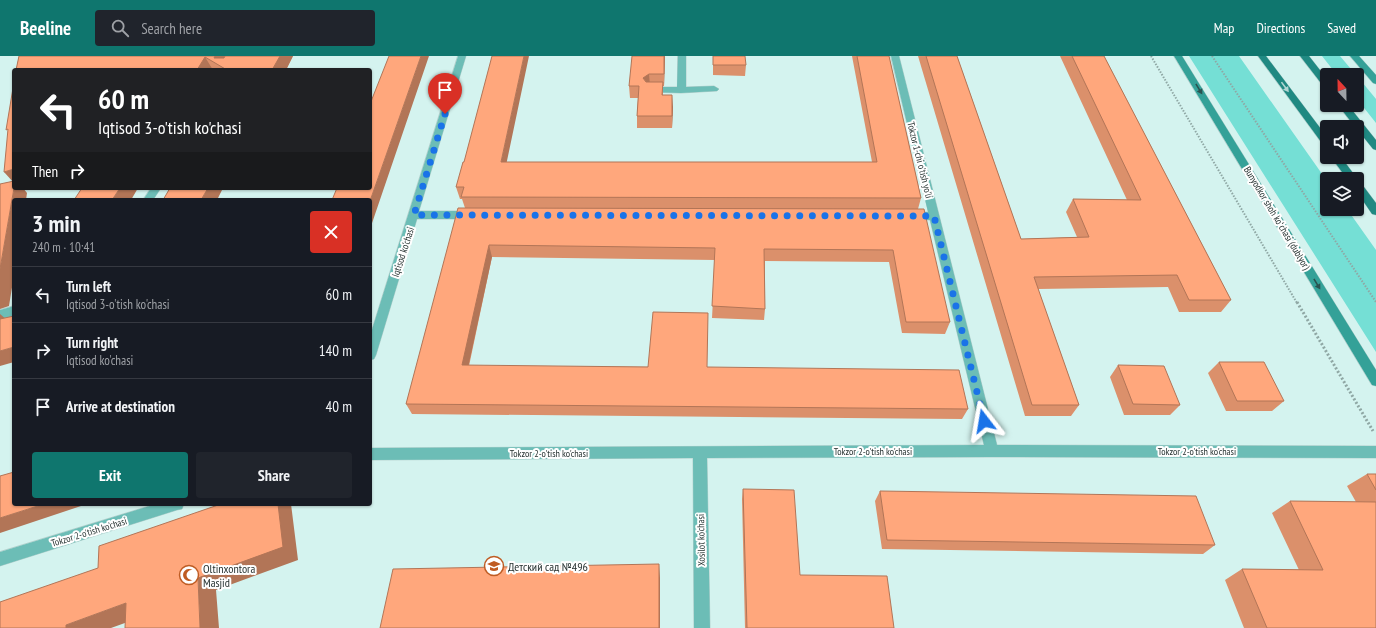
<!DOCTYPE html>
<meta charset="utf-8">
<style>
:root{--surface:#171b24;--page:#20242c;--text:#f1f3f6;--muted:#9ea1a6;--line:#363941;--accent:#0f766e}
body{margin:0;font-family:"PT Sans Narrow",sans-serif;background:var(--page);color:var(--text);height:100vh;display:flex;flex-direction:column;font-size:15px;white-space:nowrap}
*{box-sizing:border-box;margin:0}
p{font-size:13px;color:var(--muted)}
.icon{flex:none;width:22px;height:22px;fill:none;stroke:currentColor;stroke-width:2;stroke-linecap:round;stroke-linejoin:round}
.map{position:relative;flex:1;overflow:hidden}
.drawer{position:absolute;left:12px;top:142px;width:360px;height:308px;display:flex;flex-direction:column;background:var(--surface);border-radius:4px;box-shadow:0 1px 3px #0004}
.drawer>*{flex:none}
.guide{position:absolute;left:12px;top:12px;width:360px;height:122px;border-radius:4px;box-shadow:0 1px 3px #0004;background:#202124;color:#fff;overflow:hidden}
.needle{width:26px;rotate:338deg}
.buttons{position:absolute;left:1320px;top:12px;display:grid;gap:8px}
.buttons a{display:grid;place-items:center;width:44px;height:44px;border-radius:4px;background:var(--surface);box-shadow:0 1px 3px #0004;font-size:20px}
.pin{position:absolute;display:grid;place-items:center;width:34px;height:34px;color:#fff;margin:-41px -17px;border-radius:50% 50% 50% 0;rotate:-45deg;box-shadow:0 0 4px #0007}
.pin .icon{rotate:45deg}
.me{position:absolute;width:44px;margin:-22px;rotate:346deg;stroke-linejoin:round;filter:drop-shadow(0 0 3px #0008)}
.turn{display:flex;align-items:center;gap:14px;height:84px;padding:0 20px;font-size:18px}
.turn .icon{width:52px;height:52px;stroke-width:2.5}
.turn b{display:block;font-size:28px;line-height:34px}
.then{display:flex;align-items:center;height:38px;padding:0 20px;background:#0003;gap:8px;font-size:15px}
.round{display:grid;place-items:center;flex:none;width:42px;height:42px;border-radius:4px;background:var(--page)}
.summary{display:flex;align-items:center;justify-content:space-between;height:68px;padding:0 20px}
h1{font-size:24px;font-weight:800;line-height:30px}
.button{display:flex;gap:8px;margin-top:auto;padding:8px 20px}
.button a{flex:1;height:46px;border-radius:4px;background:var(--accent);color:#fff;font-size:16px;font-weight:800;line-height:46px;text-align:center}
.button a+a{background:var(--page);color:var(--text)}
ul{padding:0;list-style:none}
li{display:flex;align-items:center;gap:12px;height:56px;padding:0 20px;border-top:1px solid var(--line)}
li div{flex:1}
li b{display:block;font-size:15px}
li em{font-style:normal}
header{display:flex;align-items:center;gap:24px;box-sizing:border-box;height:56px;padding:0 20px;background:var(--accent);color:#fff}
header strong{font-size:19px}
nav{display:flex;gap:22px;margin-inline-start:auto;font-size:14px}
.search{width:280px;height:36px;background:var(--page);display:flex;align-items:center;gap:10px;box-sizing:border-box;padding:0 14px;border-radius:4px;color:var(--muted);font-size:15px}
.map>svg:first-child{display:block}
</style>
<header>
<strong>Beeline</strong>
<div class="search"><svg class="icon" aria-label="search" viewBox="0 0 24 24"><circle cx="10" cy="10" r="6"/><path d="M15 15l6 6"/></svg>Search here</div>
<nav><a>Map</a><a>Directions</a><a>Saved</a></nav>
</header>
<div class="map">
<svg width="1376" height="572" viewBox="0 0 1376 572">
<rect width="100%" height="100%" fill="#d4f3ef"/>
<path fill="#75dfd5" d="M1189 0H1239L1327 125V153H1347L1376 194V296Z
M1322 0H1340L1356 19H1337Z
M1357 20 1376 43V67L1357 43Z"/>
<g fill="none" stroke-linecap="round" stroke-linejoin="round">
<g stroke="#b5d0cd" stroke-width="1">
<path id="lane" d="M678 0H686V31L714 30 719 33 717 35 681 37 647 36 645 34 650 31H677Z"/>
</g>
<g stroke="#b5d0cd" stroke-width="1">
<path id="street" d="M458 0H466L419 155H473L477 156 478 159 477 162 473 163H417L376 299 374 303 370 304V280Z
M891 0H899L997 389 1376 390V402L992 401 707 402 710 572H694L693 402 370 404V392L984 389 930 164 905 163 904 160 905 157 928 156Z
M151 132H161L153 144H143Z
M14 250V260L0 264V254Z
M156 448H184L182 453 177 454 0 510V496Z"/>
</g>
<g stroke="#b5d0cd" stroke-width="1">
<path id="secondary" d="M1174 0H1182L1376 314V330L1372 329Z
M1350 0H1359L1376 19V28L1373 27Z"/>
</g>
<g stroke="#b5d0cd" stroke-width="1">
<path id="primary" d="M1258 0H1266L1327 81V91L1324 90Z
M1300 0H1309L1327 23V32L1324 31Z
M1338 49H1348L1376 84V94L1373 93 1357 73V71H1355Z
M1331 101H1341L1356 121 1357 123H1347Z
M1357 125 1361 127 1376 147V159L1372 158 1357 136Z"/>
</g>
<path stroke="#8fa7a4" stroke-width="2" stroke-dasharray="1.5 1.5" stroke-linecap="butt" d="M1151 0 1297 247
M1212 0 1376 246"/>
<path stroke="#8fa7a4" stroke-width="3" stroke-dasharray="2 2" stroke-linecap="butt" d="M1297 246 1373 375"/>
<use href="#lane" fill="#6cbdb6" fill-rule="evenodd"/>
<use href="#street" fill="#6cbdb6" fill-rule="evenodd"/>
<use href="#secondary" fill="#34a198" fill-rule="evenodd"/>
<use href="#primary" fill="#208982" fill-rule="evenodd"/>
</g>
<path fill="#db906b" d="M19 0H293L286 14H16Z
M665 0 664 30H663V39L673 51 672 72H637V60L638 42H630L629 30Z
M713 0 746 9 745 20 713 19Z
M852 0H889L921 142 918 153 950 266 945 278 902 277 889 206 765 205V253L764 264 712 262 715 204 492 201 469 310 707 311 968 353 962 363 412 358 406 348 465 152 462 143H460L456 131 506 106H872Z
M918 0H957L1021 183 1077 181 1066 156 1073 143 1127 144 1060 0H1104L1231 244 1221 256H1179L1168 231 1038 233 1079 349 1071 360H1025Z
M1219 306 1284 345 1272 355H1226L1208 317Z
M1118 309 1180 349 1170 359H1124L1110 321Z
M1367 418H1376V572H1244L1225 524 1242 513 1299 514 1272 457 1290 445 1356 446 1347 430Z
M743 433 800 519 894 572H745L742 443Z
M880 435 1215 489 1203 498 882 493 875 445Z"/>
<path fill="#b27557" d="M215 0H229L223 12 214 2Z
M280 0H293L286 14H272Z
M421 0H429L370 173V145Z
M524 0H529L504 119 501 106Z
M664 0H665L664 30Z
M205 1 213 14H197Z
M649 18 650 30 643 22Z
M672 39 673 51 672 72Z
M14 113V127L4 116Z
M14 132H23L27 137 26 144H14V219L9 250 0 253V213Z
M120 132H138L131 144H112Z
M208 132H223L217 144H201Z
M489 189 492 201 466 321 462 309Z
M0 258 7 264 0 274Z
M14 291V306L0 310V295Z
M44 448H87L0 477V462Z
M278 448H291L298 504 216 534 219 572H200L198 522Z
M659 508 660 522V572H659Z
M126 547 147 559 111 572H66V569Z"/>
<path fill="#ffa77c" stroke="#b27557" d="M19 0H215L214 2H224L225 0H280L272 14H227L205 1 197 14H16Z
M389 0H421L370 145V144H332L337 132H370V48Z
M492 0H524L501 106H877L857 0H889L921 142 461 141 464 131H456L463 106H464Z
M632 0H664V18H649L643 22 646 26H663L662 39H672V60H637L639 30H629Z
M713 0H745L746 9H713Z
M926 0H957L1021 183 1089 181 1073 143 1141 144 1072 0H1104L1231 244H1189L1177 219 1034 221 1079 349H1032Z
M14 26V113L4 116 8 73 6 74Z
M14 125V132L0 213V128Z
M82 132H120L112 144H74Z
M170 132H208L201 144H163Z
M458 152 924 153 950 266H906L893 194 764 193 765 253 712 250 715 192 489 189 462 309 648 311 653 256 708 257 707 311 959 314 968 353 406 348Z
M14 260V291L0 295V263Z
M1219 306H1264L1284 345H1237Z
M1118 309 1164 310 1180 349 1133 348Z
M14 416V448H44L0 462V420Z
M1367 418H1376V434Z
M743 433 794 434 800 519 887 520 894 572H747Z
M880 435 1196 440 1215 489 887 484Z
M1290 445 1376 446V572H1267L1242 513 1323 514Z
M221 448H278L283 491 198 522 200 572H125L126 547 66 569V572H0V546L98 512 99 490Z
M659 508V572H380L393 513Z"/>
<defs><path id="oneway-solid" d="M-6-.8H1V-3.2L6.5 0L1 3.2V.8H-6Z"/></defs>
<use fill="#b1d6d3" href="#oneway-solid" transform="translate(1285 31) rotate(54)"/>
<g fill="#2a5350">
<use href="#oneway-solid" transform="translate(1199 33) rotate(59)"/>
<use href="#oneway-solid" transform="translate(1317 228) rotate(59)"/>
</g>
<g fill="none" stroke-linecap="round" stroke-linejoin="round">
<path stroke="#1a73e8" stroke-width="7" stroke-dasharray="0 12.6" d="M445 58 414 159 934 160 984 365"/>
</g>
<defs>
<g id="school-ring" transform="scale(1)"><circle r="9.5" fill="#fff" stroke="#bf5c23" stroke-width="1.5"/><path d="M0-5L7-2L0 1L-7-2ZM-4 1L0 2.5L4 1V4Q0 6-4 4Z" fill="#bf5c23"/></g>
<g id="mosque-ring" transform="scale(1)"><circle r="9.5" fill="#fff" stroke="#bf5c23" stroke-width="1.5"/><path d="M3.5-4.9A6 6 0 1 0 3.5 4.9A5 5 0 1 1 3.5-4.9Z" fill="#bf5c23"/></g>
</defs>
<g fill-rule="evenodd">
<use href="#school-ring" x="494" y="510"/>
<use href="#mosque-ring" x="189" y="519"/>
</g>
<g text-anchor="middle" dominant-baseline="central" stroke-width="4" stroke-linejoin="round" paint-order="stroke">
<g font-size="10" fill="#263231" stroke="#fff">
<text transform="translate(920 104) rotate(76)">Tokzor 1-chi o'tish yo'li</text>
<text transform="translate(1277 162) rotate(59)">Bunyodkor shoh koʻchasi (dublyor)</text>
<text transform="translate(403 196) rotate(-72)">Iqtisod ko'chasi</text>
<text x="873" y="395">Tokzor 2-o'tish ko'chasi</text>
<text x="1197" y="395">Tokzor 2-o'tish ko'chasi</text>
<text x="549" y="397">Tokzor 2-o'tish ko'chasi</text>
<text transform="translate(89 476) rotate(-17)">Tokzor 2-o'tish ko'chasi</text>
<text transform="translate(701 484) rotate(-91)">Xosilot ko'chasi</text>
</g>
<g font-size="12" fill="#263231" stroke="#fff" text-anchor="start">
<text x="508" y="510">Детский сад №496</text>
<text x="203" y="512">Oltinxontora<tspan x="203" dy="14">Masjid</tspan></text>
</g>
</g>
</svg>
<div class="buttons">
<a><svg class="needle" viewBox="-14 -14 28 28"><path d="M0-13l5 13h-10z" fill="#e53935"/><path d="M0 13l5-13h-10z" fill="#9ea1a6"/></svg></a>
<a><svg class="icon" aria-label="sound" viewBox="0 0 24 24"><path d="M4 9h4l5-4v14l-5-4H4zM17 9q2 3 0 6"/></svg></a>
<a><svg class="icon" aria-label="layers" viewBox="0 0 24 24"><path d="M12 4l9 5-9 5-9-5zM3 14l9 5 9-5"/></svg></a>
</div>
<div class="pin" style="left:445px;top:58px;background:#d93025"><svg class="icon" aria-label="arrive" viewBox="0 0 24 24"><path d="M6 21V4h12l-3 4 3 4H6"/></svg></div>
<svg class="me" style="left:984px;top:365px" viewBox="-20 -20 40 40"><path d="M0-17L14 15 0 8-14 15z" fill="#1a73e8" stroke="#fff" stroke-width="4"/></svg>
<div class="guide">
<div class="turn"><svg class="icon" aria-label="left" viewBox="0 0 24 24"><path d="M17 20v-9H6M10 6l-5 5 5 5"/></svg><div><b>60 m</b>Iqtisod 3-o'tish ko'chasi</div></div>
<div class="then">Then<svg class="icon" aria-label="right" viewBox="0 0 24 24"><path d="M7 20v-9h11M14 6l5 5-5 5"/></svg></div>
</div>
<section class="drawer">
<div class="summary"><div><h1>3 min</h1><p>240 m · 10:41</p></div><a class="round" style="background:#d93025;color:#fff"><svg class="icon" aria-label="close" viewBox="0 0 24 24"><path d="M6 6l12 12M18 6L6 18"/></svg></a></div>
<ul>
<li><svg class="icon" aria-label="left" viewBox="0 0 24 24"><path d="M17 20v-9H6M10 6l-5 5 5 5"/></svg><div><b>Turn left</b><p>Iqtisod 3-o'tish ko'chasi</p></div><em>60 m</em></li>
<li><svg class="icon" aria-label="right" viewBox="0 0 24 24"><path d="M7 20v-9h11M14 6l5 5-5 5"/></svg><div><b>Turn right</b><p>Iqtisod ko'chasi</p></div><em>140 m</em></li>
<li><svg class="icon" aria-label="arrive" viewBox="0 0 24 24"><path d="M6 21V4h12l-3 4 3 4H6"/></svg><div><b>Arrive at destination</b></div><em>40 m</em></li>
</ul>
<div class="button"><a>Exit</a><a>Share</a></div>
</section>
</div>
